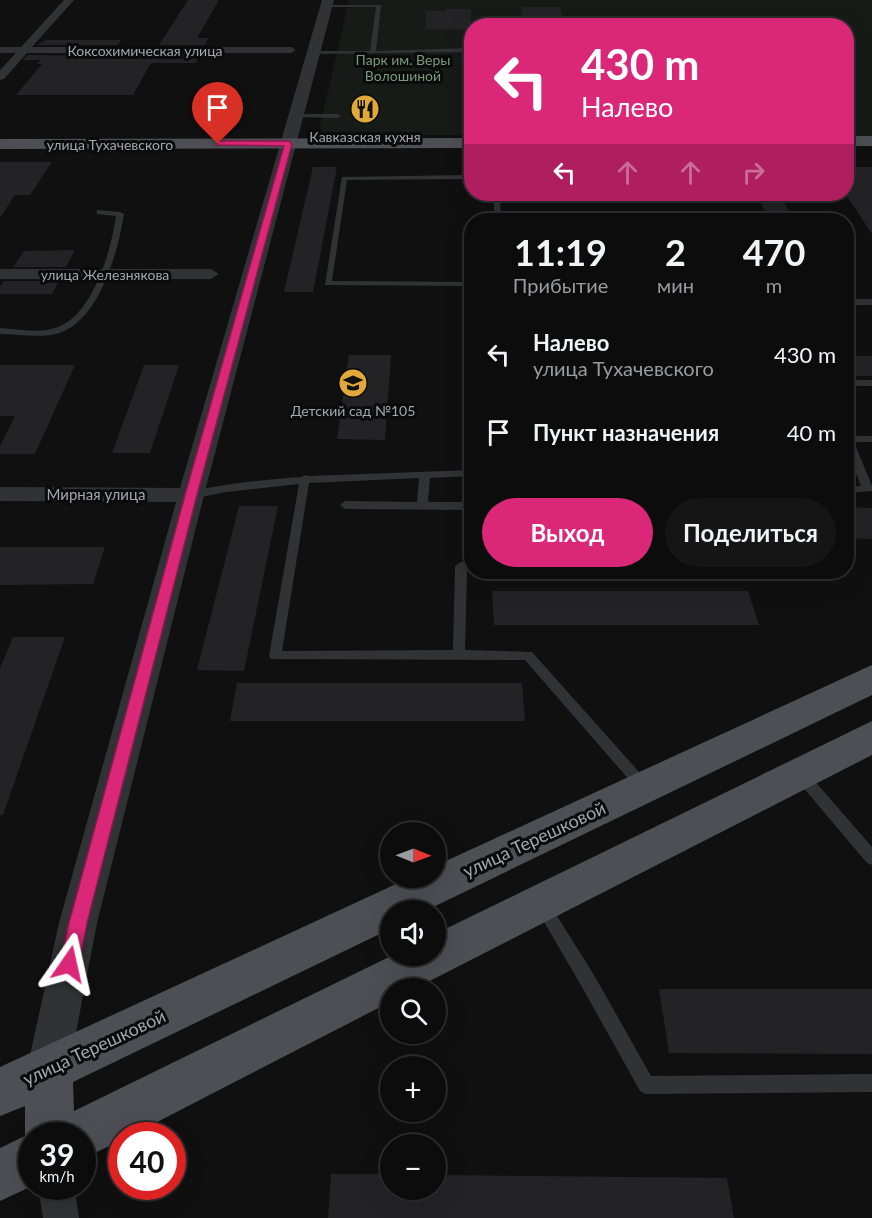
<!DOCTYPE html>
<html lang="ru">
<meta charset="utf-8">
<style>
:root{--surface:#0c0c0d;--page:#151516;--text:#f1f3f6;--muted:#9a9b9d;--line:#2c2c2e;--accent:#db2777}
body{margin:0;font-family:Lato,sans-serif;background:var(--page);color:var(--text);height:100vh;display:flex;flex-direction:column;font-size:22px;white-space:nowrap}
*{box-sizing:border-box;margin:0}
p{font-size:20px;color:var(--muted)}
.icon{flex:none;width:33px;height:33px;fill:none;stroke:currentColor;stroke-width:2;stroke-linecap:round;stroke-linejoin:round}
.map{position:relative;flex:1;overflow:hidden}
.sheet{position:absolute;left:464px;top:213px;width:390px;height:366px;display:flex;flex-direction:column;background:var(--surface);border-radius:24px;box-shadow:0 6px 24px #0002,0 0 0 2px var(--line)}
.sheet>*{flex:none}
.hud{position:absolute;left:464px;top:18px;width:390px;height:183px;border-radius:24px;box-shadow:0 6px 24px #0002,0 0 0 2px var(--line);background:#db2777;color:#fff;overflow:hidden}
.needle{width:39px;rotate:91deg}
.buttons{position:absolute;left:380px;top:822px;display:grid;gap:12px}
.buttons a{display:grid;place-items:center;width:66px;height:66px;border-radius:50%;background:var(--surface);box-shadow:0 6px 24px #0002,0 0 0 2px var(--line);font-size:30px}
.speed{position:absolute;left:18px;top:1122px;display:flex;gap:12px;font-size:30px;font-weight:700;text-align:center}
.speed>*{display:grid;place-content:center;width:78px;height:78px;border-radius:50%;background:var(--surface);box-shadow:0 6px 24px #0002,0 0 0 2px var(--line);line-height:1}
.speed small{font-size:15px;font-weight:400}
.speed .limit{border:9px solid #d22;background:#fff;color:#111}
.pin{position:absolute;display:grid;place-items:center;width:51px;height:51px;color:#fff;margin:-62px -26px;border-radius:50% 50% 50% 0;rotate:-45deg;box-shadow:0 0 6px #0007}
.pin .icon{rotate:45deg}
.me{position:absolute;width:66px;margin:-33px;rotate:11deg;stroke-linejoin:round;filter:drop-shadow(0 0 4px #0008)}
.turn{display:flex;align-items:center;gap:21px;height:126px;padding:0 18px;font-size:27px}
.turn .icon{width:78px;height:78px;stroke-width:2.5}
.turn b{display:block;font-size:42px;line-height:51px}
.lanes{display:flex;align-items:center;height:57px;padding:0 18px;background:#0003;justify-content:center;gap:30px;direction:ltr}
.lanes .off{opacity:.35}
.eta{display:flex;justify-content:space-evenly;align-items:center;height:102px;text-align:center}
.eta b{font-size:36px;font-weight:700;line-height:42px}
.primary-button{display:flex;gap:12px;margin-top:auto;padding:12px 18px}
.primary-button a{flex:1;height:69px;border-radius:36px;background:var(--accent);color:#fff;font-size:24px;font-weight:700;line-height:69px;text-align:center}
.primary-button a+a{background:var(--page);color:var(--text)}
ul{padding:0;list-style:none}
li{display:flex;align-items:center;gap:18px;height:78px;padding:0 18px}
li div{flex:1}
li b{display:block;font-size:22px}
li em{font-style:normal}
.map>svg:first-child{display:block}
</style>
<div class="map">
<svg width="872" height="1218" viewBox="0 0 872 1218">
<rect width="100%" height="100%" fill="#101011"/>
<path fill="#161b17" d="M349 0H872V136H846V26H471V135H318Z"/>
<path fill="#232325" d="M188 0H219L197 38H208L205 45H159Z
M521 7H560L565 26H525Z
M446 9H471V30L426 29V11H446Z
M46 40H121L117 45H37Z
M28 55 110 56 200 55 196 63H151L133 95H16L42 64H37L40 60H23Z
M0 162H52L30 195H15L0 218Z
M313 167H337L313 292H284Z
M846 167H872V234L846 195Z
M756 194H779L794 220H770Z
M75 250 66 267H13L24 251Z
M4 281H59L52 294H0V287Z
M349 355H391L385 440 337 439Z
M846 356H872V376H846Z
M0 365H75L35 454H0V446L15 416H0Z
M144 365H179L150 453H112Z
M239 506H278L244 671 197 670Z
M846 507 872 508V539L846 538Z
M0 547H105L93 584 0 585Z
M492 591H748L759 625H494Z
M13 637H65L3 815H0V668Z
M237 683H522L525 721H230Z
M659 989H872V1054L669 1053Z
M331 1174H390V1190H435V1175L727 1178 734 1218H328Z"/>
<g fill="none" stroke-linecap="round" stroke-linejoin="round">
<path fill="#313235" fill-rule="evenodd" d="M324 5H381L376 51 471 48V52L312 54 314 51H370L376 7H326Z
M297 114H338L341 116 338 118 295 117 294 116Z
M471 175V179L347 180 332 281 471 282V286L325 285 342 177Z
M493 194H499L500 199H662L661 194H667L670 201 666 203H500L502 220H495Z
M97 210 120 212 124 214C118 252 99 323 56 334 38 338 18 334 0 334V328C17 329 35 333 52 329 92 320 111 251 116 216L97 214Z
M846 299H872V305H846Z
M846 380H872V386H846Z
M846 433 851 436H872V442H854L872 486V491L846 493V487L861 486 846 448Z
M471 470V476L430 478 428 502H471V510L345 509 340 505 345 501 417 502 419 478 309 483 282 651 453 650 455 566 461 562H471V570H467L465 650 532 652 648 782 650 786 648 790 643 792 638 790 525 660 271 659 269 656 299 484 226 492 191 499 186 495C196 486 282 478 301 477L305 475 309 476Z
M801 769 806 771 872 847V865L867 863 796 779 794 775 796 771Z
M542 898 547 900 594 975 651 1076 872 1074V1092L646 1094 640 1091 582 987 537 910 534 905 537 900Z"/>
<path fill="#313235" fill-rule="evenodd" d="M64 0H74L32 47H291L296 50 291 53H27L4 79 0 80V70L16 53H0V47H21Z
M0 269H211L219 274 211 279H0Z
M0 487 191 488 198 490 201 495 198 500 191 502 0 501Z
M38 1186H74L79 1218H43Z"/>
<path fill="#313235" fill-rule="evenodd" d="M322 0H334L204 495 97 923 69 1069 63 1084 48 1090 33 1084 27 1069 59 923 178 495Z"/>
<path fill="#4d4f54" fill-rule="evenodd" d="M846 136H872V146H846Z
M471 138V148L0 149V139Z
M872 665V695L427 910H390V929L73 1082 74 1111 391 956H435V934L872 721V755L416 988H390V1002L130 1136H122V1140L82 1159V1136H32V1186L0 1201V1148L25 1136V1106L0 1116V1067L409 878H435V866Z"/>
</g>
<path fill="#db2777" stroke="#8e194d" stroke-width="1.5" d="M218 141H289L292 144 197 495 87 923 79 964 76 971 69 974 63 971 60 964 69 923 185 495 284 146 216 145Z"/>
<defs>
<g id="restaurant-disc" transform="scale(1.5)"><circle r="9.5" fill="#e1a938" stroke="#0b0b0c"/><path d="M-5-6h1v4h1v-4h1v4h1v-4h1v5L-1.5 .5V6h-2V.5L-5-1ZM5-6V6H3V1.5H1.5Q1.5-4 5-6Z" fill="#111"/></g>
<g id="school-disc" transform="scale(1.5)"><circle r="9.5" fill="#e1a938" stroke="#0b0b0c"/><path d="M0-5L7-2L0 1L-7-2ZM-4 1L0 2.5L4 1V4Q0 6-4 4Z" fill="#111"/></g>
</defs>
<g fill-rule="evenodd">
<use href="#restaurant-disc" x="365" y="109"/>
<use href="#school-disc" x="353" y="383"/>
</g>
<g text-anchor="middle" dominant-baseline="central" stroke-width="6" stroke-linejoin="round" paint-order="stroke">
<g font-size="14" fill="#a2a6b0" stroke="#0b0b0c">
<text x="145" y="50">Коксохимическая улица</text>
<text x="110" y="144">улица Тухачевского</text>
<text x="105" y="274">улица Железнякова</text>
</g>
<g font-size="14" fill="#7a9a7c" stroke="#0b0b0c">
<text x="403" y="59">Парк им. Веры<tspan x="403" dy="16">Волошиной</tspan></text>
</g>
<g font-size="14" fill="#a2a6b0" stroke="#0b0b0c">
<text x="365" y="136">Кавказская кухня</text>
<text x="353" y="410">Детский сад №105</text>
</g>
<g font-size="15" fill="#a2a6b0" stroke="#0b0b0c">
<text x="96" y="494">Мирная улица</text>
</g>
<g font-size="18" fill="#a2a6b0" stroke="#0b0b0c">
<text transform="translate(534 839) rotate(-25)">улица Терешковой</text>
<text transform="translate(94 1047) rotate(-25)">улица Терешковой</text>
</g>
</g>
</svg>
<div class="buttons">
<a><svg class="needle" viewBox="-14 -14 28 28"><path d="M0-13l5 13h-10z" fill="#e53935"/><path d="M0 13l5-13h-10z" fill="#9a9b9d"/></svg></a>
<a><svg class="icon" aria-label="sound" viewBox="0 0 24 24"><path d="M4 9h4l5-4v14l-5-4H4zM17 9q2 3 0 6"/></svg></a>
<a><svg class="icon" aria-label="search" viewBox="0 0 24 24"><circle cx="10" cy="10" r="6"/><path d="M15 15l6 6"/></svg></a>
<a>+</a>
<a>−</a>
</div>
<div class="speed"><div>39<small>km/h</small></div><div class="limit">40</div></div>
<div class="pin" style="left:218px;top:144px;background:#d93025"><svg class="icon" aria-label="arrive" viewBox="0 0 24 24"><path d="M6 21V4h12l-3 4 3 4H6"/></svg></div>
<svg class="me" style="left:69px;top:964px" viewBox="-20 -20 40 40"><path d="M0-17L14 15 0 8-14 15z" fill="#db2777" stroke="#fff" stroke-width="4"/></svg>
<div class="hud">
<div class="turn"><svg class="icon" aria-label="left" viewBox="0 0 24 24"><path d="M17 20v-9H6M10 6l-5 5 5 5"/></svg><div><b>430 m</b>Налево</div></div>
<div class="lanes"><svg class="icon" aria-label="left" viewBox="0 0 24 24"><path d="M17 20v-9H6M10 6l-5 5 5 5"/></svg><svg class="icon off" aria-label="ahead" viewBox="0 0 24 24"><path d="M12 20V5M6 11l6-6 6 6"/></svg><svg class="icon off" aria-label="ahead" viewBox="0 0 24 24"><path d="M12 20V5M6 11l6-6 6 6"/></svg><svg class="icon off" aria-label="right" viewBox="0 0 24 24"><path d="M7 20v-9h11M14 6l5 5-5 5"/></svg></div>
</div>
<section class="sheet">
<div class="eta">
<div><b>11:19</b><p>Прибытие</p></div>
<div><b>2</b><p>мин</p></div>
<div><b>470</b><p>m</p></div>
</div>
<ul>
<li><svg class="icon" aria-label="left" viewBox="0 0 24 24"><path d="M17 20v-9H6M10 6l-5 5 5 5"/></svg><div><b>Налево</b><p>улица Тухачевского</p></div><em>430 m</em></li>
<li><svg class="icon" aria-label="arrive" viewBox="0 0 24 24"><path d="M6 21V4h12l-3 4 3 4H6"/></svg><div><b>Пункт назначения</b></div><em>40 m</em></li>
</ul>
<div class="primary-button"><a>Выход</a><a>Поделиться</a></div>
</section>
</div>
